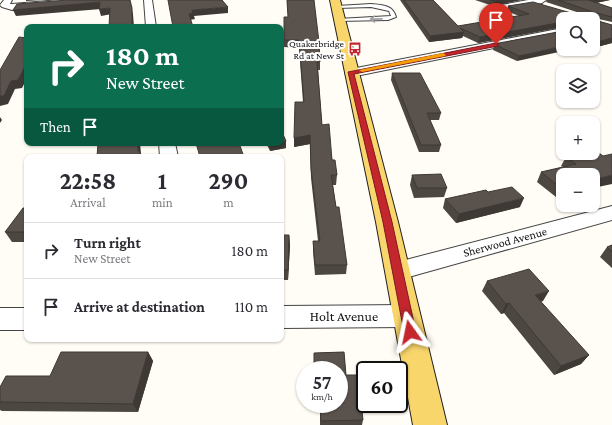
<!DOCTYPE html>
<meta charset="utf-8">
<style>
:root{--surface:#fff;--page:#f7f7f7;--text:#2b2b33;--muted:#7c7c81;--line:#e1e1e2}
body{margin:0;font-family:"Crimson Pro",serif;background:var(--page);color:var(--text);height:100vh;display:flex;flex-direction:column;font-size:15px;white-space:nowrap}
*{box-sizing:border-box;margin:0}
p{font-size:13px;color:var(--muted)}
.icon{flex:none;width:22px;height:22px;fill:none;stroke:currentColor;stroke-width:2;stroke-linecap:round;stroke-linejoin:round}
.map{position:relative;flex:1;overflow:hidden}
.side{position:absolute;left:24px;top:154px;width:260px;height:188px;display:flex;flex-direction:column;background:var(--surface);border-radius:8px;box-shadow:0 1px 3px #0004}
.side>*{flex:none}
.banner{position:absolute;left:24px;top:24px;width:260px;height:122px;border-radius:8px;box-shadow:0 1px 3px #0004;background:#0b6e4f;color:#fff;overflow:hidden}
.tools{position:absolute;left:556px;top:12px;display:grid;gap:8px}
.tools a{display:grid;place-items:center;width:44px;height:44px;border-radius:8px;background:var(--surface);box-shadow:0 1px 3px #0004;font-size:20px}
.speed{position:absolute;left:296px;top:361px;display:flex;gap:8px;font-size:20px;font-weight:700;text-align:center}
.speed>*{display:grid;place-content:center;width:52px;height:52px;border-radius:50%;background:var(--surface);box-shadow:0 1px 3px #0004;line-height:1}
.speed small{font-size:10px;font-weight:400}
.speed .limit{border:2px solid #111;border-radius:6px;background:#fff;color:#111}
.pin{position:absolute;display:grid;place-items:center;width:34px;height:34px;color:#fff;margin:-41px -17px;border-radius:50% 50% 50% 0;rotate:-45deg;box-shadow:0 0 4px #0007}
.pin .icon{rotate:45deg}
.me{position:absolute;width:44px;margin:-22px;rotate:348deg;stroke-linejoin:round;filter:drop-shadow(0 0 3px #0008)}
.turn{display:flex;align-items:center;gap:14px;height:84px;padding:0 16px;font-size:18px}
.turn .icon{width:52px;height:52px;stroke-width:2.5}
.turn b{display:block;font-size:28px;line-height:34px}
.then{display:flex;align-items:center;height:38px;padding:0 16px;background:#0003;gap:8px;font-size:15px}
.eta{display:flex;justify-content:space-evenly;align-items:center;height:68px;text-align:center}
.eta b{font-size:24px;font-weight:700;line-height:28px}
ul{padding:0;list-style:none}
li{display:flex;align-items:center;gap:12px;height:56px;padding:0 16px;border-top:1px solid var(--line)}
li div{flex:1}
li b{display:block;font-size:15px}
li em{font-style:normal}
.map>svg:first-child{display:block}
</style>
<div class="map">
<svg width="612" height="425" viewBox="0 0 612 425">
<rect width="100%" height="100%" fill="#fffdf5"/>
<g fill="none" stroke-linecap="round" stroke-linejoin="round">
<g stroke="#444" stroke-width="2">
<path id="service" d="M371 4C382 5 393 5 396 17L388 20 338 21 336 20 338 19 391 16 389 11 371 7 337 8 335 7 337 6Z"/>
</g>
<g stroke="#444" stroke-width="2">
<path id="minor" d="M4 0H12L10 4H12L60 0H93L89 3 12 10 2 7 0 5Z
M144 0H152L156 27H146Z
M528 0H546L542 3 496 12 491 9 496 6Z
M563 28V34L351 77 347 76 345 73 347 70 351 69Z
M159 143H175L178 157H160Z
M612 206V220L398 280 390 277 386 271 390 265 398 262Z
M407 305 416 308 420 316 416 324 407 327 281 328V306Z
M0 308H27V330H0Z"/>
</g>
<g stroke="#222" stroke-width="2">
<path id="primary" d="M330 0H340L398 222 447 425H413L376 222Z"/>
</g>
<use href="#service" fill="#fff" fill-rule="evenodd"/>
<use href="#minor" fill="#fff" fill-rule="evenodd"/>
<use href="#primary" fill="#f9d66b" fill-rule="evenodd"/>
</g>
<path fill="#4d4742" d="M287 0H314L320 62V70H318L322 125 337 175 336 185H333L336 207 347 265 346 274 315 275 313 251V241H318L311 178 310 144 294 147 303 102 299 48 284 47V17H288Z
M400 0H433L458 26 519 16 507 11 508 6 578 15H586L546 2 547 0H610L596 3 612 8V22L594 18 595 20 612 25V43L593 48V19H563V27L478 43 463 36 462 38 429 42Z
M475 0H521L493 6Z
M563 31 517 61 493 50 494 44Z
M575 49H590L581 51Z
M392 73 441 113 439 120H430L441 145 439 152H419L391 80Z
M286 141V148L270 151 266 143H281Z
M583 153 563 195 556 197 537 182 541 172 563 167 561 166 566 157Z
M412 175 447 188 444 197 414 198 410 185Z
M488 192 520 207 456 223 443 208 445 199Z
M27 208V242H12L5 232Z
M281 235H289L290 245 288 280H281Z
M612 245V268L600 257 607 247Z
M487 281 543 301 540 302 589 355 581 364 554 375 504 313 501 314 482 291Z
M148 352 153 361 138 412 2 411 0 410V387L50 376Z
M344 352 346 375H358L363 420 362 425H320V404H339V370H314V353Z"/>
<path fill="#3f3936" d="M26 0H42L26 1Z
M130 0 133 14 134 27H129Z
M501 0H521L493 6 494 1Z
M588 0H610L586 5Z
M100 2 101 9 16 16 13 10Z
M228 7V13L194 16 195 19 190 20 189 14 192 10Z
M110 8 112 14 101 16 99 9Z
M563 22V27L478 43 480 37Z
M464 32 462 38 429 42 430 36Z
M612 38V43L593 48V43Z
M563 46V49H573L517 61 519 56Z
M582 49H590L581 51Z
M27 63V78L22 88 15 89 8 104 0 106V96L11 81Z
M0 117 2 120 0 123Z
M310 135V144L294 147V138Z
M286 141V148L270 151V144L281 143V142Z
M138 143H140L141 154 142 157H140L138 151Z
M612 175V184L593 188V180Z
M563 187V195L556 197 561 188Z
M524 198 520 207 456 223 459 214Z
M289 235 290 245 288 280V270Z
M549 291 543 301 529 305 535 295Z
M509 303 504 313 501 314 506 304Z
M148 352 153 361 138 412 133 404Z
M589 355 581 364 554 375 561 366Z"/>
<path fill="#5a524d" stroke="#3f3936" d="M68 0H130L132 8V26H129V27H109L110 8 99 9 100 2 13 10 17 4Z
M168 0H222L228 7 192 10 193 13 189 14 193 27H173Z
M287 0H314L319 42 320 62H317L322 125 329 124 332 160H335L337 175H331L336 207H339L347 265H315L313 241H320L311 169 310 135 294 138 295 102H304L299 40H284V17H288Z
M404 0H433L458 26 529 14 508 6 533 2 578 15H594L595 20 612 25V29H611H612V38L593 43V19H563V22L480 37 460 28 464 32 430 36Z
M490 0H501L494 1Z
M558 0H588L612 8V17L593 12Z
M563 31V46L519 56 494 44Z
M19 37 27 38V63L18 80 11 81 4 96H0V70Z
M392 73H420L441 113H427L441 145H421Z
M281 130 286 141 281 142Z
M98 143H138V151H140V157H97Z
M196 143H239L244 157H200Z
M595 150 603 156 612 154V175L593 180V175H563V187L561 188 541 172 576 164 566 157 583 153H593V151Z
M441 174 447 188H417L412 175Z
M512 187 524 198 459 214 445 199 486 190 488 192Z
M23 208H27V232H5Z
M281 235H289L288 270H281Z
M612 245V252L607 247Z
M529 269 549 291 535 295 589 355 561 366 509 303 506 304 487 281Z
M61 352H148L133 404 0 402V387L6 376H50Z
M344 352 346 375H358L363 420 321 421 320 404H339V370H314V353Z"/>
<defs><path id="oneway-shaft" d="M-6 0H5M1.5-3L5.5 0L1.5 3" fill="none" stroke-width="1.6" stroke-linecap="round" stroke-linejoin="round"/></defs>
<use stroke="#a0a0a0" href="#oneway-shaft" transform="translate(376 19) rotate(179)"/>
<path fill="#c4262e" stroke="#7f191e" d="M496 43H498V46L354 74 392 222 416 332 415 335 410 337 406 335 404 332 383 222 348 72Z"/>
<path fill="#f59e0b" d="M443 53 446 55 445 56 362 72 359 70Z"/>
<defs>
<g id="bus-bare" transform="scale(1.08)"><path d="M-5-6H5V4H4V6H2V4H-2V6H-4V4H-5ZM-3.5-4V0h7V-4ZM-3.5 1.2v1.5H-2V1.2ZM2 1.2v1.5H3.5V1.2Z" fill="#c4262e" stroke="#fff" stroke-width="2.5" paint-order="stroke"/></g>
</defs>
<g fill-rule="evenodd">
<use href="#bus-bare" x="355" y="49"/>
</g>
<g text-anchor="middle" dominant-baseline="central" stroke-width="4" stroke-linejoin="round" paint-order="stroke">
<g font-size="10" fill="#111" stroke="#fff" text-anchor="end">
<text x="344" y="43">Quakerbridge<tspan x="344" dy="12">Rd at New St</tspan></text>
</g>
<g font-size="12" fill="#111" stroke="#fff">
<text transform="translate(505 242) rotate(-15)">Sherwood Avenue</text>
</g>
<g font-size="14" fill="#111" stroke="#fff">
<text x="344" y="316">Holt Avenue</text>
</g>
</g>
</svg>
<div class="tools">
<a><svg class="icon" aria-label="search" viewBox="0 0 24 24"><circle cx="10" cy="10" r="6"/><path d="M15 15l6 6"/></svg></a>
<a><svg class="icon" aria-label="layers" viewBox="0 0 24 24"><path d="M12 4l9 5-9 5-9-5zM3 14l9 5 9-5"/></svg></a>
<a>+</a>
<a>−</a>
</div>
<div class="speed"><div>57<small>km/h</small></div><div class="limit">60</div></div>
<div class="pin" style="left:496px;top:44px;background:#d93025"><svg class="icon" aria-label="arrive" viewBox="0 0 24 24"><path d="M6 21V4h12l-3 4 3 4H6"/></svg></div>
<svg class="me" style="left:410px;top:332px" viewBox="-20 -20 40 40"><path d="M0-17L14 15 0 8-14 15z" fill="#c4262e" stroke="#fff" stroke-width="4"/></svg>
<div class="banner">
<div class="turn"><svg class="icon" aria-label="right" viewBox="0 0 24 24"><path d="M7 20v-9h11M14 6l5 5-5 5"/></svg><div><b>180 m</b>New Street</div></div>
<div class="then">Then<svg class="icon" aria-label="arrive" viewBox="0 0 24 24"><path d="M6 21V4h12l-3 4 3 4H6"/></svg></div>
</div>
<section class="side">
<div class="eta">
<div><b>22:58</b><p>Arrival</p></div>
<div><b>1</b><p>min</p></div>
<div><b>290</b><p>m</p></div>
</div>
<ul>
<li><svg class="icon" aria-label="right" viewBox="0 0 24 24"><path d="M7 20v-9h11M14 6l5 5-5 5"/></svg><div><b>Turn right</b><p>New Street</p></div><em>180 m</em></li>
<li><svg class="icon" aria-label="arrive" viewBox="0 0 24 24"><path d="M6 21V4h12l-3 4 3 4H6"/></svg><div><b>Arrive at destination</b></div><em>110 m</em></li>
</ul>
</section>
</div>
